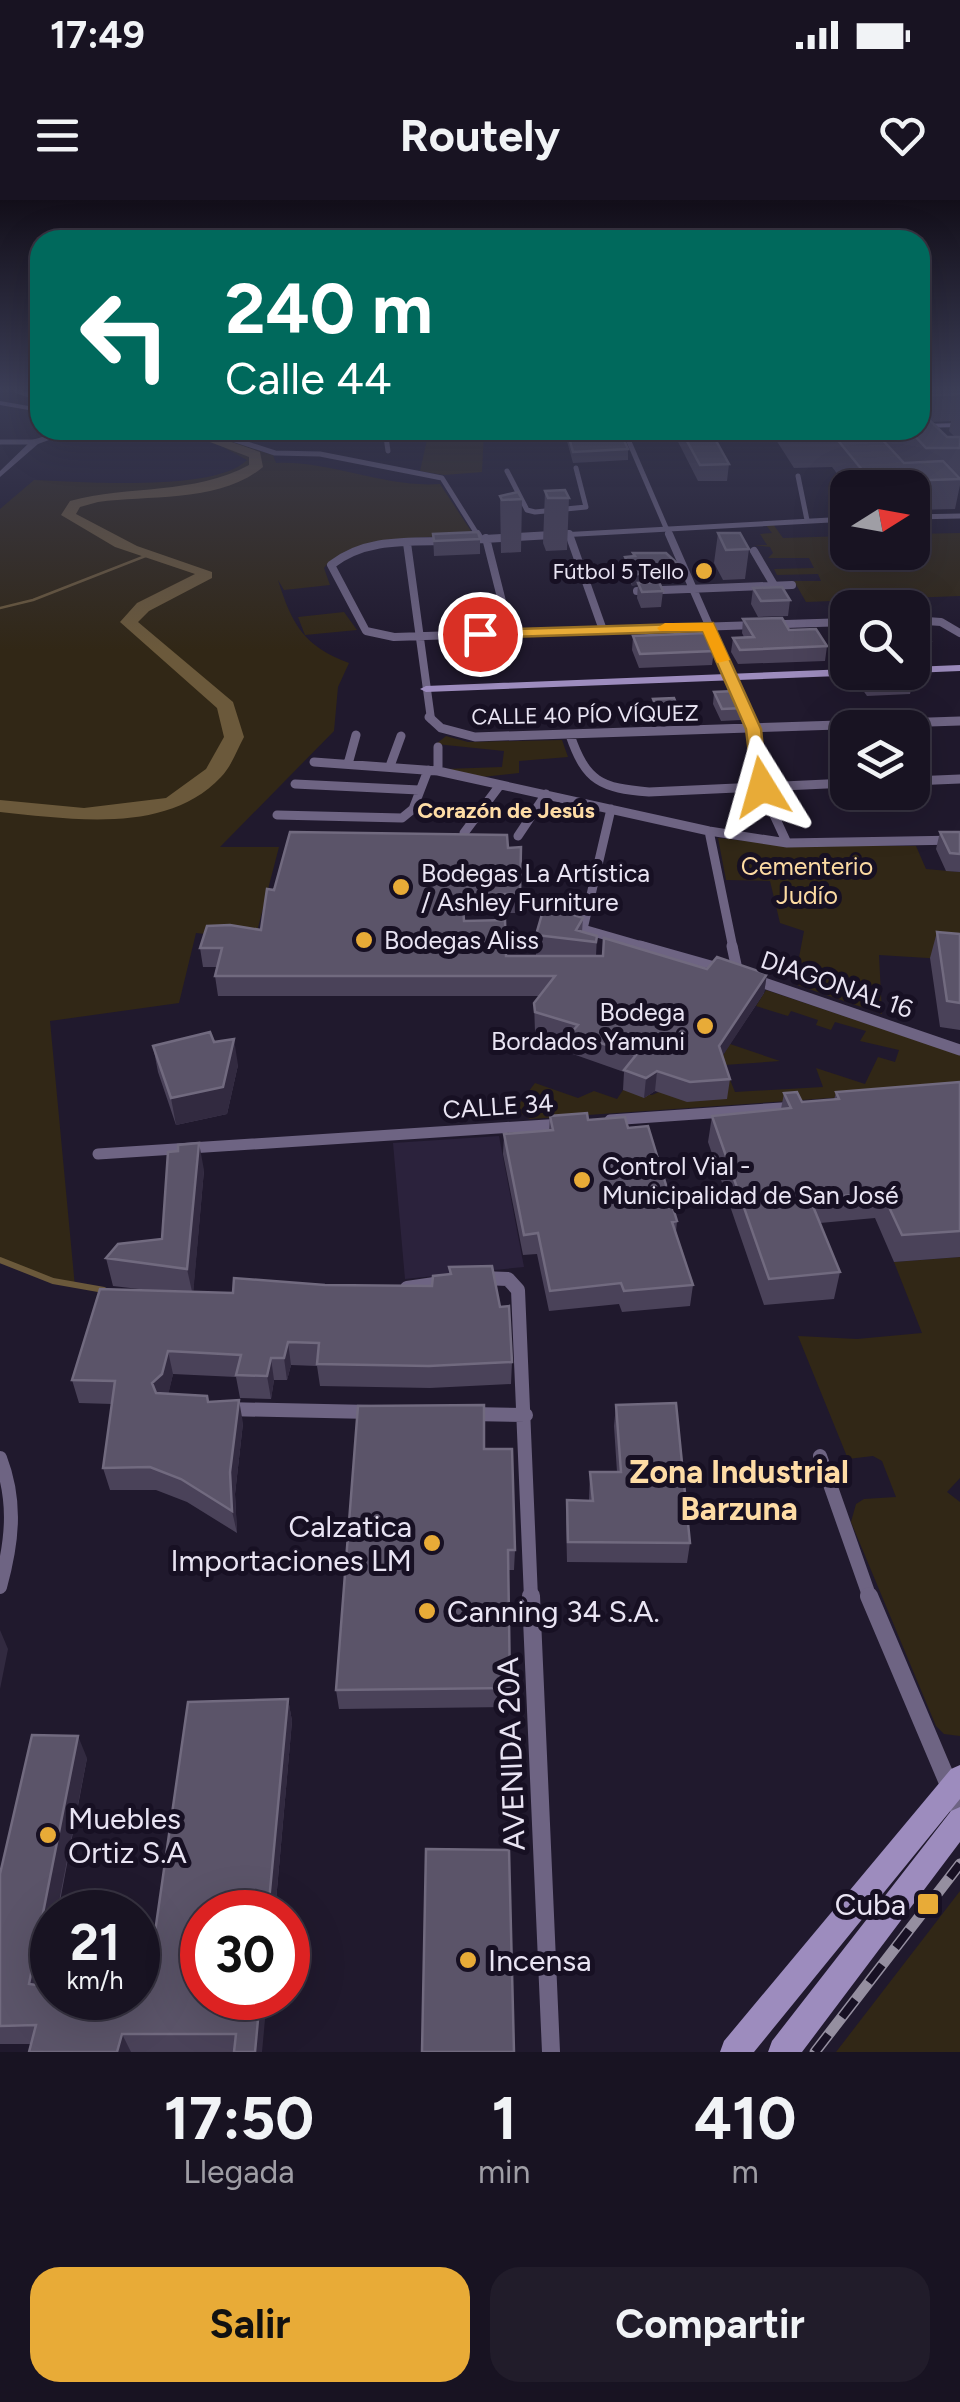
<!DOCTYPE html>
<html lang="es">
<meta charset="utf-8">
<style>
:root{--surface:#181322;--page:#211c2a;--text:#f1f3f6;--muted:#9f9ea5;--line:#363240;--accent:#e8ab37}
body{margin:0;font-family:Figtree,sans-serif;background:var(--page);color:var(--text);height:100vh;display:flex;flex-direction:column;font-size:38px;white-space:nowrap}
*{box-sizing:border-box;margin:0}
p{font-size:32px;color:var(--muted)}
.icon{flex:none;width:55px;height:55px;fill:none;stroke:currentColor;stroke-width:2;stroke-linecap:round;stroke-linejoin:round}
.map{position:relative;height:1852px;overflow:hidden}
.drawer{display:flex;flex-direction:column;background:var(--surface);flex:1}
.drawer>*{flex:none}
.guide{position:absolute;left:30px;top:30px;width:900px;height:210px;border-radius:30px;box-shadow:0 10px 40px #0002,0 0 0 2px var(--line);background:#00695c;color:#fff;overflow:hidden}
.needle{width:65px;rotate:79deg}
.buttons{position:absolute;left:830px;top:270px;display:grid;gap:20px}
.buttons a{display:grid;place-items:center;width:100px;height:100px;border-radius:20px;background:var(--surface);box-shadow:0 10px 40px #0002,0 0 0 2px var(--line);font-size:50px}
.speed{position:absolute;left:30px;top:1690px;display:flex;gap:20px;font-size:50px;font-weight:700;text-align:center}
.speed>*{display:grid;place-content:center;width:130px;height:130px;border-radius:50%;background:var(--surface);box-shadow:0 10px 40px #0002,0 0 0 2px var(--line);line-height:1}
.speed small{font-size:25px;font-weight:400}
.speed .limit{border:15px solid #d22;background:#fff;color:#111}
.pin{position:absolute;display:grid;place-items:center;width:85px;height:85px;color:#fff;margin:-42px;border:5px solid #fff;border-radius:50%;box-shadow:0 2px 10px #0007}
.me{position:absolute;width:110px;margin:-55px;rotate:352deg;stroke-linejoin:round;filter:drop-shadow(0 0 8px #0008)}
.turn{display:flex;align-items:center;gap:35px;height:210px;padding:0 30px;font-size:45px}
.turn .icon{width:130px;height:130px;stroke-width:2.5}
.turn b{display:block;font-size:70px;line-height:85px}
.eta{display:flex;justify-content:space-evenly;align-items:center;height:170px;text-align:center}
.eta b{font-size:60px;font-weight:700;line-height:70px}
.cta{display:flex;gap:20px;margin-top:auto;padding:20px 30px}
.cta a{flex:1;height:115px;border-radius:30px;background:var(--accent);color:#111;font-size:40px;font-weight:700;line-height:115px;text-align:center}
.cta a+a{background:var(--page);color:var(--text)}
.status{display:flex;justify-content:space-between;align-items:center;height:70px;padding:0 50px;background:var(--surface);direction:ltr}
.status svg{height:28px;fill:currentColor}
header{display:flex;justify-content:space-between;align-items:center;height:130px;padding:0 30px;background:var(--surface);font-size:45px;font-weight:700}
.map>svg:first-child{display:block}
</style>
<div class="status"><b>17:49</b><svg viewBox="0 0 49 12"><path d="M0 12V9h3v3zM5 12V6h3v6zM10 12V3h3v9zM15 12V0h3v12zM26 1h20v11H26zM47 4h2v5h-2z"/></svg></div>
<header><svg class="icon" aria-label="menu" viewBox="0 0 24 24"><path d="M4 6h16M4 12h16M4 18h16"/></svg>Routely<svg class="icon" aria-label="heart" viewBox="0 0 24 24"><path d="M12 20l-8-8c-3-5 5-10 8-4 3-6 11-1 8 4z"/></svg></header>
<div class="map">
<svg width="960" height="1852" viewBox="0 0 960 1852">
<rect width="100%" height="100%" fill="#20192d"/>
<path fill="#2b223c" d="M499 936 524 1067 405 1079 393 943Z"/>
<path fill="#312716" d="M484 230 482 272 444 275 420 271 429 231Z
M181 233H206L273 255 276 263C329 260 384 288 440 284L473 334C434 338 349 335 324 368L330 385 284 390 278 380C292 425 304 446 349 463L338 487 334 531 220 647H279L255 739 196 733 179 803 50 821 75 1087 0 1058V309L34 280C80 282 217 292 247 260L221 246Z
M773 324 783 338 847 336 848 352H912L913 334 960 333V396L806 402 794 381H821L818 374 777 375 774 369 814 368 809 358H768L773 353 770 347 754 345H767L760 334 772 333 766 325Z
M344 412 357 430 305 435 298 417Z
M446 536 468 542 562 540 568 557 519 561V573L482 577 445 569 502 567 504 551 436 544Z
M718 638 793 646H916L926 669 960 672V760L879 755 882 814 794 784 804 731 780 723 770 681 726 680Z
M766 790 960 855V889L530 919 520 913V903L535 883 578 898 594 891 617 899 623 890 652 895 716 866 730 844 780 861 724 865 735 892 823 887 816 868 865 884 878 857 895 862 899 850 860 841 866 831 835 822 831 830 816 825 818 820 791 811 788 816 756 806Z
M960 1057V1278L947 1292 960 1302V1536L944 1534 936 1526 851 1322 856 1304 864 1299 896 1297 882 1261 873 1256 848 1259 798 1136 857 1139 922 1133 894 1062Z
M960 1691V1852H836Z"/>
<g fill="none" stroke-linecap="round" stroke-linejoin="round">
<path stroke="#6b593b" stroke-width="2.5" d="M0 408 33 400 148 355"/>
<path stroke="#6b593b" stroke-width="6" d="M0 1060 53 1081 104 1090"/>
<path fill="#6b593b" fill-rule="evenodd" d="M179 230H197L260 252 263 267C220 303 150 295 98 302L80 307 76 314 137 346 212 372V378L149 411 138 422 233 502 244 537C237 550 231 567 221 577 167 635 71 619 0 612V600L84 608 166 598 206 569 224 537 217 508 120 422 137 403 195 374 115 347 61 315 70 301C129 285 194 295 249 265V257Z"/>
<path stroke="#6e6483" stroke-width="5" d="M17 191 40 199
M205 230 275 253 320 254 442 278 479 337
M385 230 388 251
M624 230 670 337
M0 242H35
M507 271 527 310 535 312 586 307 576 268
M798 276 807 320
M912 317 960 316
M524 337 848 319"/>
<path stroke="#6e6483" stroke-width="8" d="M477 334 480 339
M569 334 603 430
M669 334 750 519
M486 338 510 433
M467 340 569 334
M449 341C408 342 365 338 331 365L366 431 394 437 848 422
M407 343 431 519
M754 351 774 385
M637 391 792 385
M912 420 941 422 960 433"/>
<path stroke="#6e6483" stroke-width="9" d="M429 517 441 528 475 537 960 521
M749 517 754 529 761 587 787 643
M570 535C586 582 601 588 649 592L848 583
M438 547V571
M314 562 438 571 709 631 787 643 960 640
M348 564 356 535
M390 566 401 536
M912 581 960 579
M295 584 419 590
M413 609 474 620
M611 609 583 729 649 748
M277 615 402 618 413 609 428 570
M709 631 733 748
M464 633 500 585
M518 636 546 594"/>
<path stroke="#6e6483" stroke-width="11" d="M640 746 725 770
M732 746 738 774
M752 779 960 850
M610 920 796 907
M98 954 562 924"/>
<path stroke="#6e6483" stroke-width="14" d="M481 1078 508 1079 518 1090 531 1398
M407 1088 448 1082
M225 1209 371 1212
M470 1214 526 1215
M820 1256 870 1398
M0 1258C17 1302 12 1343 0 1387"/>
<path stroke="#6e6483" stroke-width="18" d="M531 1396 551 1852
M869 1396 960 1611"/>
<path fill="#6e6483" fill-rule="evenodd" d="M66 230H76L38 244 0 277V271L32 240Z"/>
<path fill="#9d8cbe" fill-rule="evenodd" d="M0 201 40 208V212L0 205Z
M960 223V227L920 228V224Z
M125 230H218L214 232H129Z
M597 230H650L646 232H601Z
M960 465V471L912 473 908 472H912V467Z
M848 469V472H870L865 475 426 492 420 489 426 486Z
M960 1565V1599L754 1852H720L724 1841 951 1569Z
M960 1607V1642L802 1852H768L772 1841 951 1611Z"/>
<g stroke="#958fa0" stroke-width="11">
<path id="rail" d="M815 1852 960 1664"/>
</g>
<use href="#rail" stroke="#171023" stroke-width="8" stroke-dasharray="22" stroke-linecap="butt"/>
</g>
<path fill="#4a4259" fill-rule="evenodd" d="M920 191H960V285L955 309 912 310V288H848L832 267 794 268 771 232 772 230H920ZM951 221 949 231 955 237H947L931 222Z
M564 230H614L628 249V260L573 263Z
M672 230H710L729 264 727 281H698Z
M545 291 569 298 567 350 546 351 543 343Z
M500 296 522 299 521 352 501 353Z
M718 333 749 349 745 379 723 380 714 363Z
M433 334 480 339V354L434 356Z
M633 353 679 377 650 382 663 391 661 407 641 408 637 398 638 384 632 386 625 367V357L633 356Z
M753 388 790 400 788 416 758 417 751 404Z
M743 419 789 430 827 446 825 461 738 464 731 452 733 438 744 437 742 433Z
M912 424 930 441 927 457 912 458Z
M633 436 714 451 712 465 639 468 632 450Z
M839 436H848V466L845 465 836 452Z
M856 472H910L914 478 910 494 867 496 855 479Z
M714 492 743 508 741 520 721 521 713 504Z
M653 499 679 511 677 522 657 523 652 510Z
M940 632H960V672L946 671 936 649Z
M521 647 519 713H463L464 721 506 756H549L536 755V735L569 713 583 718 582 732 597 736 596 756 767 774 764 793 722 856 730 879 727 899 687 902 655 891 644 898 623 890 624 872 570 853V843L535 832 534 803 539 796H218L215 776 217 767H203L200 748 261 730 274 690 508 648Z
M937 732 960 734V830L940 827 930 758Z
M214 842 238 865 227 914 176 925 158 872 153 846Z
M960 882V1057L894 1062 875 1018 820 1023 840 1072 834 1099 764 1105 708 942 712 916 781 909 784 893 802 902 834 900 836 892Z
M550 916 588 920 628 928 677 1021 676 1032 693 1085 690 1106 622 1112 619 1104 549 1111 537 1054 523 1055 503 954 504 934 549 930Z
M204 970 193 1092 233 1093 325 1085 432 1086 449 1075V1067L512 1162 511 1184 430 1188 320 1186 317 1166 291 1165 287 1180H274L271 1199 240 1198 236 1177 173 1174 168 1194 208 1202 243 1223 235 1294 237 1333 187 1302 156 1290H110L103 1268 112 1204 79 1203 72 1180 156 1091 113 1086 106 1058 162 1039Z
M616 1205 690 1343 687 1363 567 1362 566 1320 567 1300 589 1301 590 1272H617L614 1226Z
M484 1249 515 1350 514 1370H508L509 1507 339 1509 336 1490Z
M288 1499 292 1521 275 1712H202L262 1852H29L31 1844H0V1674L87 1558 58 1712H52V1739L44 1786 146 1795Z"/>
<path fill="#322a40" d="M680 366 679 377 632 386 633 375Z
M767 774 764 793 716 866 719 846Z
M234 839 238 865 227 914 176 925 171 898Z
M657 871 655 891 644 898 646 878Z
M199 943 204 970 193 1096 187 1069Z
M288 1142 291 1165 287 1180 284 1158Z
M168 1151 173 1174 168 1196 158 1206 152 1183Z
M271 1158 274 1180 271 1199 267 1176Z
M239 1200 243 1223 235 1294 237 1333 232 1311 230 1272Z
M0 1430 8 1449 0 1489Z
M288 1499 292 1521 275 1712H268Z
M78 1536 87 1558 57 1712H52V1739L40 1803 29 1784Z
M260 1798H267L262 1852H255Z
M122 1834 131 1852H117Z"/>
<path fill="#5b5469" stroke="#716a7f" stroke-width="2.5" d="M920 191H960V194L920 196Z
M920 211 947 237H960V248H926L913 234 878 235 904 263 943 261 960 279 872 282 836 238 798 239 792 230H920Z
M567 230 620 231 628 249 573 252Z
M681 230H710L729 264 700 265Z
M565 290 569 298H548L545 291Z
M518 292 522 299 502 300 500 296Z
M478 332 480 339 434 341 433 334Z
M718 333H740L749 349 726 350Z
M633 353H666L680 366 633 375 625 357 635 356Z
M659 382 663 391 642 392 638 383Z
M782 387 790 400 761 401 753 388Z
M782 418 789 430 816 429 827 446 740 450 733 438 754 437 743 419Z
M912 424H917L930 441 912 442Z
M705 433 714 451 640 454 633 436Z
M839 436H848V449Z
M864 472H910L914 478 870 480Z
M734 491 743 508 722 509 714 492Z
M674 498 679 511H658L653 499Z
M290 632 507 635 508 648 521 647 520 694H462L464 721 505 720 506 756H603L604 738 707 769 717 757 767 774 719 846 730 879 690 882 657 871 646 878 624 870 636 855 571 833 578 825 535 812 534 803 555 776H215L222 748H200L207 726 230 725 261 730 267 689 274 690Z
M940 632H960V654L950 653Z
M544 707 569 710 568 713 583 718 576 730 597 736 596 742 536 735Z
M937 732 960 734V803L947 801Z
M210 832 214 842 234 839 223 887 171 898 153 846Z
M960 882V1031L902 1035 882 992 810 999 840 1072 769 1079 712 916 791 908 784 893 797 892 802 902 839 899 836 892Z
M587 913 588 920 625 917 628 928 648 926 677 1021 672 1022 693 1085 624 1091 621 1083 550 1091 538 1033 524 1035 504 934 553 930 550 916Z
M199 943 187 1069 106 1058 118 1044 162 1039 168 952 178 951V945Z
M492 1066 500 1107 509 1106 512 1162 429 1166 317 1164 319 1143 288 1142 284 1158H271L267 1176 236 1175 241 1155 168 1151 162 1174 152 1183 156 1193 207 1196 208 1202 239 1200 230 1272 232 1311 181 1279 150 1267 103 1268 115 1181 72 1180 100 1089 233 1093 234 1078 325 1085 432 1086 433 1076 451 1074 449 1067Z
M676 1203 690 1343 568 1342 567 1300 593 1301 590 1272H621L616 1205Z
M484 1205V1249H512L515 1350H508L510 1488 336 1490 358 1206Z
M288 1499 268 1712H202V1798H260L255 1852H234L236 1834H122L117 1852H29L36 1825 0 1826V1674L32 1535 78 1536 29 1784 52 1787V1798H138V1794L146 1795 188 1502Z
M426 1649 509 1650 514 1852H422Z"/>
<linearGradient id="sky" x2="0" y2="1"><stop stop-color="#120e19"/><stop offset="0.42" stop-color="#3c3e57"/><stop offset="1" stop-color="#3c3e57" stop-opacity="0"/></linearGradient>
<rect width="960" height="450" fill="url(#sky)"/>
<path fill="#e8ab37" stroke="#976f24" stroke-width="2.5" d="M713 423 761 529 767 590 753 587 746 529 703 431 480 438 472 434 480 430Z"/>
<path fill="#f59e0b" d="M665 423H713L730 460 717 463 703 431H660L657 428Z"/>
<g fill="#e8ab37" stroke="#171023" stroke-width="4">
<circle cx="704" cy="371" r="10"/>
<circle cx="401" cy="687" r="10"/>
<circle cx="364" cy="740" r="10"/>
<circle cx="705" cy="826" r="10"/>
<circle cx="582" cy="980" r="10"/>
<circle cx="432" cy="1343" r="10"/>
<circle cx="427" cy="1411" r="10"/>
<circle cx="48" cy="1635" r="10"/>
<rect x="916" y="1692" width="24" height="24" rx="5"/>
<circle cx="468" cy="1760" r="10"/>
</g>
<g text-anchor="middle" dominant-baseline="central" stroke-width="10" stroke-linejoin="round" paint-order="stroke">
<g font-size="22" fill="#e9e4f3" stroke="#171023" text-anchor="end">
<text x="684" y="371">Fútbol 5 Tello</text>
</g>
<g font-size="22" fill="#e9e4f3" stroke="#171023">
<text transform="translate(585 515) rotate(-1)">CALLE 40 PÍO VÍQUEZ</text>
</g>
<g font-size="22" font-weight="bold" fill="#fedca5" stroke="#171023">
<text x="506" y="610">Corazón de Jesús</text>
</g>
<g font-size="25" fill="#fcdaa2" stroke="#171023">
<text x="807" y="666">Cementerio<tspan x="807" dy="29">Judío</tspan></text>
</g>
<g font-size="25" fill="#e9e4f3" stroke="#171023" text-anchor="start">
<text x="421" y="673">Bodegas La Artística<tspan x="421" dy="29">/ Ashley Furniture</tspan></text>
<text x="384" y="740">Bodegas Aliss</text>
<text x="685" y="812" text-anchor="end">Bodega<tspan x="685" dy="29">Bordados Yamuni</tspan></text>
<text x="602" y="966">Control Vial -<tspan x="602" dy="29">Municipalidad de San José</tspan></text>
</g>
<g font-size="25" fill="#e9e4f3" stroke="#171023">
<text transform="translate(837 784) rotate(19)">DIAGONAL 16</text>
<text transform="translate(498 906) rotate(-4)">CALLE 34</text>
</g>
<g font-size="30" fill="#e9e4f3" stroke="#171023" text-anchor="start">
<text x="412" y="1326" text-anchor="end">Calzatica<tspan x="412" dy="34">Importaciones LM</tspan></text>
<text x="447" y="1411">Canning 34 S.A.</text>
<text x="68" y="1618">Muebles<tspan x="68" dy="34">Ortiz S.A</tspan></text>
<text x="906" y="1704" text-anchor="end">Cuba</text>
<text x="488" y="1760">Incensa</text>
</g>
<g font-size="30" fill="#e9e4f3" stroke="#171023">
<text transform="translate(511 1554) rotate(-92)">AVENIDA 20A</text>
</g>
<g font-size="32" font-weight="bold" fill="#fedca5" stroke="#171023">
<text x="739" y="1272">Zona Industrial<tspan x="739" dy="37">Barzuna</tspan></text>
</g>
</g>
</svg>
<div class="buttons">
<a><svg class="needle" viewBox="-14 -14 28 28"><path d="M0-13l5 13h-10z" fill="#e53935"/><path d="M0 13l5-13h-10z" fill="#9f9ea5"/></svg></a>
<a><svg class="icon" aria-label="search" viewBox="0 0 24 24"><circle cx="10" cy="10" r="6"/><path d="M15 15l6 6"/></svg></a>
<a><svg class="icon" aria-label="layers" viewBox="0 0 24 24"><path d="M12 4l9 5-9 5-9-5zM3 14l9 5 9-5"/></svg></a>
</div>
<div class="speed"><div>21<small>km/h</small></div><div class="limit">30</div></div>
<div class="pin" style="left:480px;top:434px;background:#d93025"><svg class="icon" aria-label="arrive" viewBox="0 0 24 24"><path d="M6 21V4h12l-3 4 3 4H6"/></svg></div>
<svg class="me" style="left:762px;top:587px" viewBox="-20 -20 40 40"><path d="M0-17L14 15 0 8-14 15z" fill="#e8ab37" stroke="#fff" stroke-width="4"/></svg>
<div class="guide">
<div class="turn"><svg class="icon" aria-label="left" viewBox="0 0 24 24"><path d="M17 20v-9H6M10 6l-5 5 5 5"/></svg><div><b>240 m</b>Calle 44</div></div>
</div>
</div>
<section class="drawer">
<div class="eta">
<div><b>17:50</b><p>Llegada</p></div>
<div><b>1</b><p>min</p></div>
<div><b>410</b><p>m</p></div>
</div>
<div class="cta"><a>Salir</a><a>Compartir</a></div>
</section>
